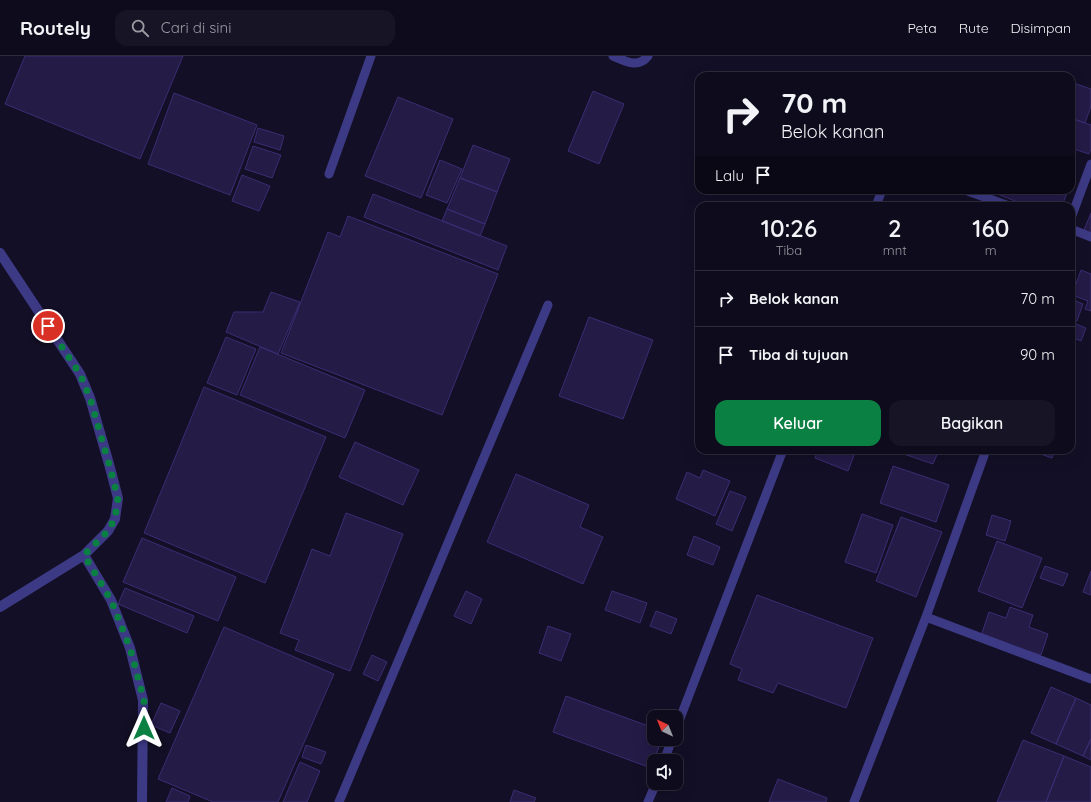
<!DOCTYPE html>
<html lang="id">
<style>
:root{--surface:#0e0b1c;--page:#171425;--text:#f1f3f6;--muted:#9b9ba3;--line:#2e2b3b;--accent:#0b8043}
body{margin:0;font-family:Quicksand,sans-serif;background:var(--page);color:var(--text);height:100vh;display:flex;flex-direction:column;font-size:15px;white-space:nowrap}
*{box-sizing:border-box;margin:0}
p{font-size:13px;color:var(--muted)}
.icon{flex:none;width:22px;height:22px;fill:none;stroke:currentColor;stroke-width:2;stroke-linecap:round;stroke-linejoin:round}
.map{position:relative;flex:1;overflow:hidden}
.drawer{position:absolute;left:695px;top:146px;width:380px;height:252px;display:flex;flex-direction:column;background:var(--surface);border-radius:12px;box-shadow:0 4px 16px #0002,0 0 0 1px var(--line)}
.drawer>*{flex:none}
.guide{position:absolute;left:695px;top:16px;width:380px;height:122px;border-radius:12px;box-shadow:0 4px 16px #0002,0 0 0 1px var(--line);background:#0e0b1c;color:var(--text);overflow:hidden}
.needle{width:26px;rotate:317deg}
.controls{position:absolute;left:647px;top:654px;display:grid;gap:8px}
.controls a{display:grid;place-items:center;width:36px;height:36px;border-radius:8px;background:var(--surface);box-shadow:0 4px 16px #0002,0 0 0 1px var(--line);font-size:20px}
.pin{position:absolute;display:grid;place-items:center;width:34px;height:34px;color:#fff;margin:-17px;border:2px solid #fff;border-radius:50%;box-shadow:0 1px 4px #0007}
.me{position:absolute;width:44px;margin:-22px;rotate:0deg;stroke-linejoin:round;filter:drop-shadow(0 0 3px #0008)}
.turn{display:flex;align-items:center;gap:14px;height:84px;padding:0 20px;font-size:18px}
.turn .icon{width:52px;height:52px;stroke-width:2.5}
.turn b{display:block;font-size:28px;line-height:34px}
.then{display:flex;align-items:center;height:38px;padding:0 20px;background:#0003;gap:8px;font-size:15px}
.eta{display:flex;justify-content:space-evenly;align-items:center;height:68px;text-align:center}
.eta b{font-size:24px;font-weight:600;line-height:28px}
.cta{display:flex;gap:8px;margin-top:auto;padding:8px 20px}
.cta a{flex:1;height:46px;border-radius:12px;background:var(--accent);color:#fff;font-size:16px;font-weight:600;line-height:46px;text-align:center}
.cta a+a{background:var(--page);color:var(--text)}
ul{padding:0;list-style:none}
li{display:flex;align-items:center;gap:12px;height:56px;padding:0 20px;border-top:1px solid var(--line)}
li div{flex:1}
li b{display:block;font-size:15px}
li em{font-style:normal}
header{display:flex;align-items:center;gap:24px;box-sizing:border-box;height:56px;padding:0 20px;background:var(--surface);border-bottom:1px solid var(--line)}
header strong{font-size:19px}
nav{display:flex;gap:22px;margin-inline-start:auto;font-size:14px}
.search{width:280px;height:36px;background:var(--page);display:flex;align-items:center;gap:10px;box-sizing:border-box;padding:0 14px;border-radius:12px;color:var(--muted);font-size:15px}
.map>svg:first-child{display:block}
</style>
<header>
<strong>Routely</strong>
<div class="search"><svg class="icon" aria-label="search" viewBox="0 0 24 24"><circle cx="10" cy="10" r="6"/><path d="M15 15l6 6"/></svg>Cari di sini</div>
<nav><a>Peta</a><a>Rute</a><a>Disimpan</a></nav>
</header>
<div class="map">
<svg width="1091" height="746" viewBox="0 0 1091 746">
<rect width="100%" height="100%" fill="#130f26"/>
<path fill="#241b47" stroke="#3b2d73" d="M25 0H183L140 103 5 48Z
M1071 26 1091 33V50L1085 67 1071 62Z
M593 35 624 48 599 108 568 95Z
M174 37 257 69 230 139 148 108Z
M398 41 453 63 421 142 365 120Z
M1071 62 1091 69V93L1089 98 1071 92Z
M258 72 284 80 280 94 254 86Z
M473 89 510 103 497 136 460 122Z
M253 90 281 99 272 122 245 113Z
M440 104 462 113 447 147 426 139Z
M242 119 270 130 259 155 232 145Z
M460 122 497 136 485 168 447 153Z
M993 134H1068L1062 150H1028L992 136Z
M373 138 507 190 498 214 364 161Z
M447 153 485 168 480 180 442 165Z
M1091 157V177L1084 174Z
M348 160 498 218 442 359 281 297 328 176 340 181Z
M1081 214 1091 218V255L1085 253 1088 245 1072 239Z
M271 236 300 246 278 298 226 276 234 256H263Z
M1071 243 1083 248 1077 265 1071 263Z
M589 261 653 284 623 363 559 340Z
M1071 266 1086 272 1081 285 1071 281Z
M226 281 256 293 237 339 207 327Z
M260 291 365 334 345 382 240 339Z
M204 331 326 381 265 527 144 477Z
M699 346V359L694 357Z
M355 386 419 414 403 449 339 421Z
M818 394H856L848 415 815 402Z
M899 394H939L933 408 898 396Z
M1029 394H1055L1052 402Z
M893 410 949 429 936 466 880 447Z
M703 414 730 425 715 460 676 443 687 416 700 422Z
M516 418 589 449 580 471 603 481 583 528 487 486Z
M730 435 746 441 732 475 716 468Z
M346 457 403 478 350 615 295 594 299 584 280 577 312 493 330 500Z
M862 458 893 469 876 517 845 506Z
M992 459 1011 465 1005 485 986 479Z
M901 461 942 476 916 541 876 525Z
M694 480 720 491 713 509 687 499Z
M142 482 236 521 218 565 123 526Z
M997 485 1042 502 1022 552 978 535Z
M1045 510 1068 518 1063 530 1040 522Z
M1091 515V539L1083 536Z
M125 532 194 560 187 577 118 548Z
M466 535 482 543 471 568 454 560Z
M612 535 647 547 640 567 605 554Z
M757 539 873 582 846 652 778 627 773 637 738 624 742 613 730 608Z
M1010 551 1033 559 1029 571 1048 578 1041 599 981 580 989 556 1006 562Z
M656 555 677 563 671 578 650 570Z
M548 570 571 578 561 605 539 597Z
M224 571 334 618 278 746H213L158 723Z
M372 599 387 606 378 625 363 618Z
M1051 631 1076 642 1056 688 1031 677Z
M566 640 654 672V683H662L651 712 553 676Z
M1076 642 1091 649V683L1083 700 1056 688Z
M161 647 180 655 170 677 151 669Z
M1091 683V704L1083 700Z
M1023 684 1064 700 1046 746H997Z
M306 689 326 696 321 708 302 701Z
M1064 700 1091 711V746H1046Z
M300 706 320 715 307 746H283Z
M778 723 827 742 826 746H769Z
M172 732 190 740 188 746H166Z
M514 734 536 742 534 746H510Z"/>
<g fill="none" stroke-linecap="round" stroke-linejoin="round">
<path stroke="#3d3a85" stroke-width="9" d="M613 0C625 5 638 13 648 0
M329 118 371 0
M965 134 1009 150
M876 150 882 134
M1071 162 1091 108
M1071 173 1091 181
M926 561 1091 623
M676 673 783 394
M664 705 672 683
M339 746 548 249
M648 746 656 727
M854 746 926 561 986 394"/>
<path stroke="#3d3a85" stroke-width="10" d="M0 197 80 318 90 342 109 408 118 442 115 463 108 475 84 499 0 551
M84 499 111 544 130 592 143 644 142 746"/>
</g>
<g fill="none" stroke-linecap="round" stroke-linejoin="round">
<path stroke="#0b8043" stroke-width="7" stroke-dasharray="0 12.6" d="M48 270 80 318 90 342 109 408 118 442 115 462 108 475 84 499 111 544 130 592 144 644V672"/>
</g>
</svg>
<div class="controls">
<a><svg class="needle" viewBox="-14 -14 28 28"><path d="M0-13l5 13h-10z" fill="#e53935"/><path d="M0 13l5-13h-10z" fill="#9b9ba3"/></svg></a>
<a><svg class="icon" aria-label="sound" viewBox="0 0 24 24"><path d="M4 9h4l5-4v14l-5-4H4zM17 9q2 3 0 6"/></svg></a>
</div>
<div class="pin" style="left:48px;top:270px;background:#d93025"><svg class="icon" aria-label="arrive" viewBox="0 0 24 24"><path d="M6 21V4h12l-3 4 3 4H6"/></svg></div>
<svg class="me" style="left:144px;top:672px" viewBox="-20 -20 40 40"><path d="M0-17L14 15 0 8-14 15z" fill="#0b8043" stroke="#fff" stroke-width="4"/></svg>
<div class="guide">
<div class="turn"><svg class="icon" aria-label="right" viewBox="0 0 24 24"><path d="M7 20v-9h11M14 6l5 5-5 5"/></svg><div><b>70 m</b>Belok kanan</div></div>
<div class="then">Lalu<svg class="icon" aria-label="arrive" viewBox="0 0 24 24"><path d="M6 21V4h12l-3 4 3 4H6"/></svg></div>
</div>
<section class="drawer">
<div class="eta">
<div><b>10:26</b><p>Tiba</p></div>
<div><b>2</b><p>mnt</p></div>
<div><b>160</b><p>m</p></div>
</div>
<ul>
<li><svg class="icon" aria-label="right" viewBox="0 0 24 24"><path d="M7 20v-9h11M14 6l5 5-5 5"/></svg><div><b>Belok kanan</b></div><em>70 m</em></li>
<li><svg class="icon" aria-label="arrive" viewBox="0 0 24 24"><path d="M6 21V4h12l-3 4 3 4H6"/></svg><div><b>Tiba di tujuan</b></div><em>90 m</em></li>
</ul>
<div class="cta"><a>Keluar</a><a>Bagikan</a></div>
</section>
</div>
